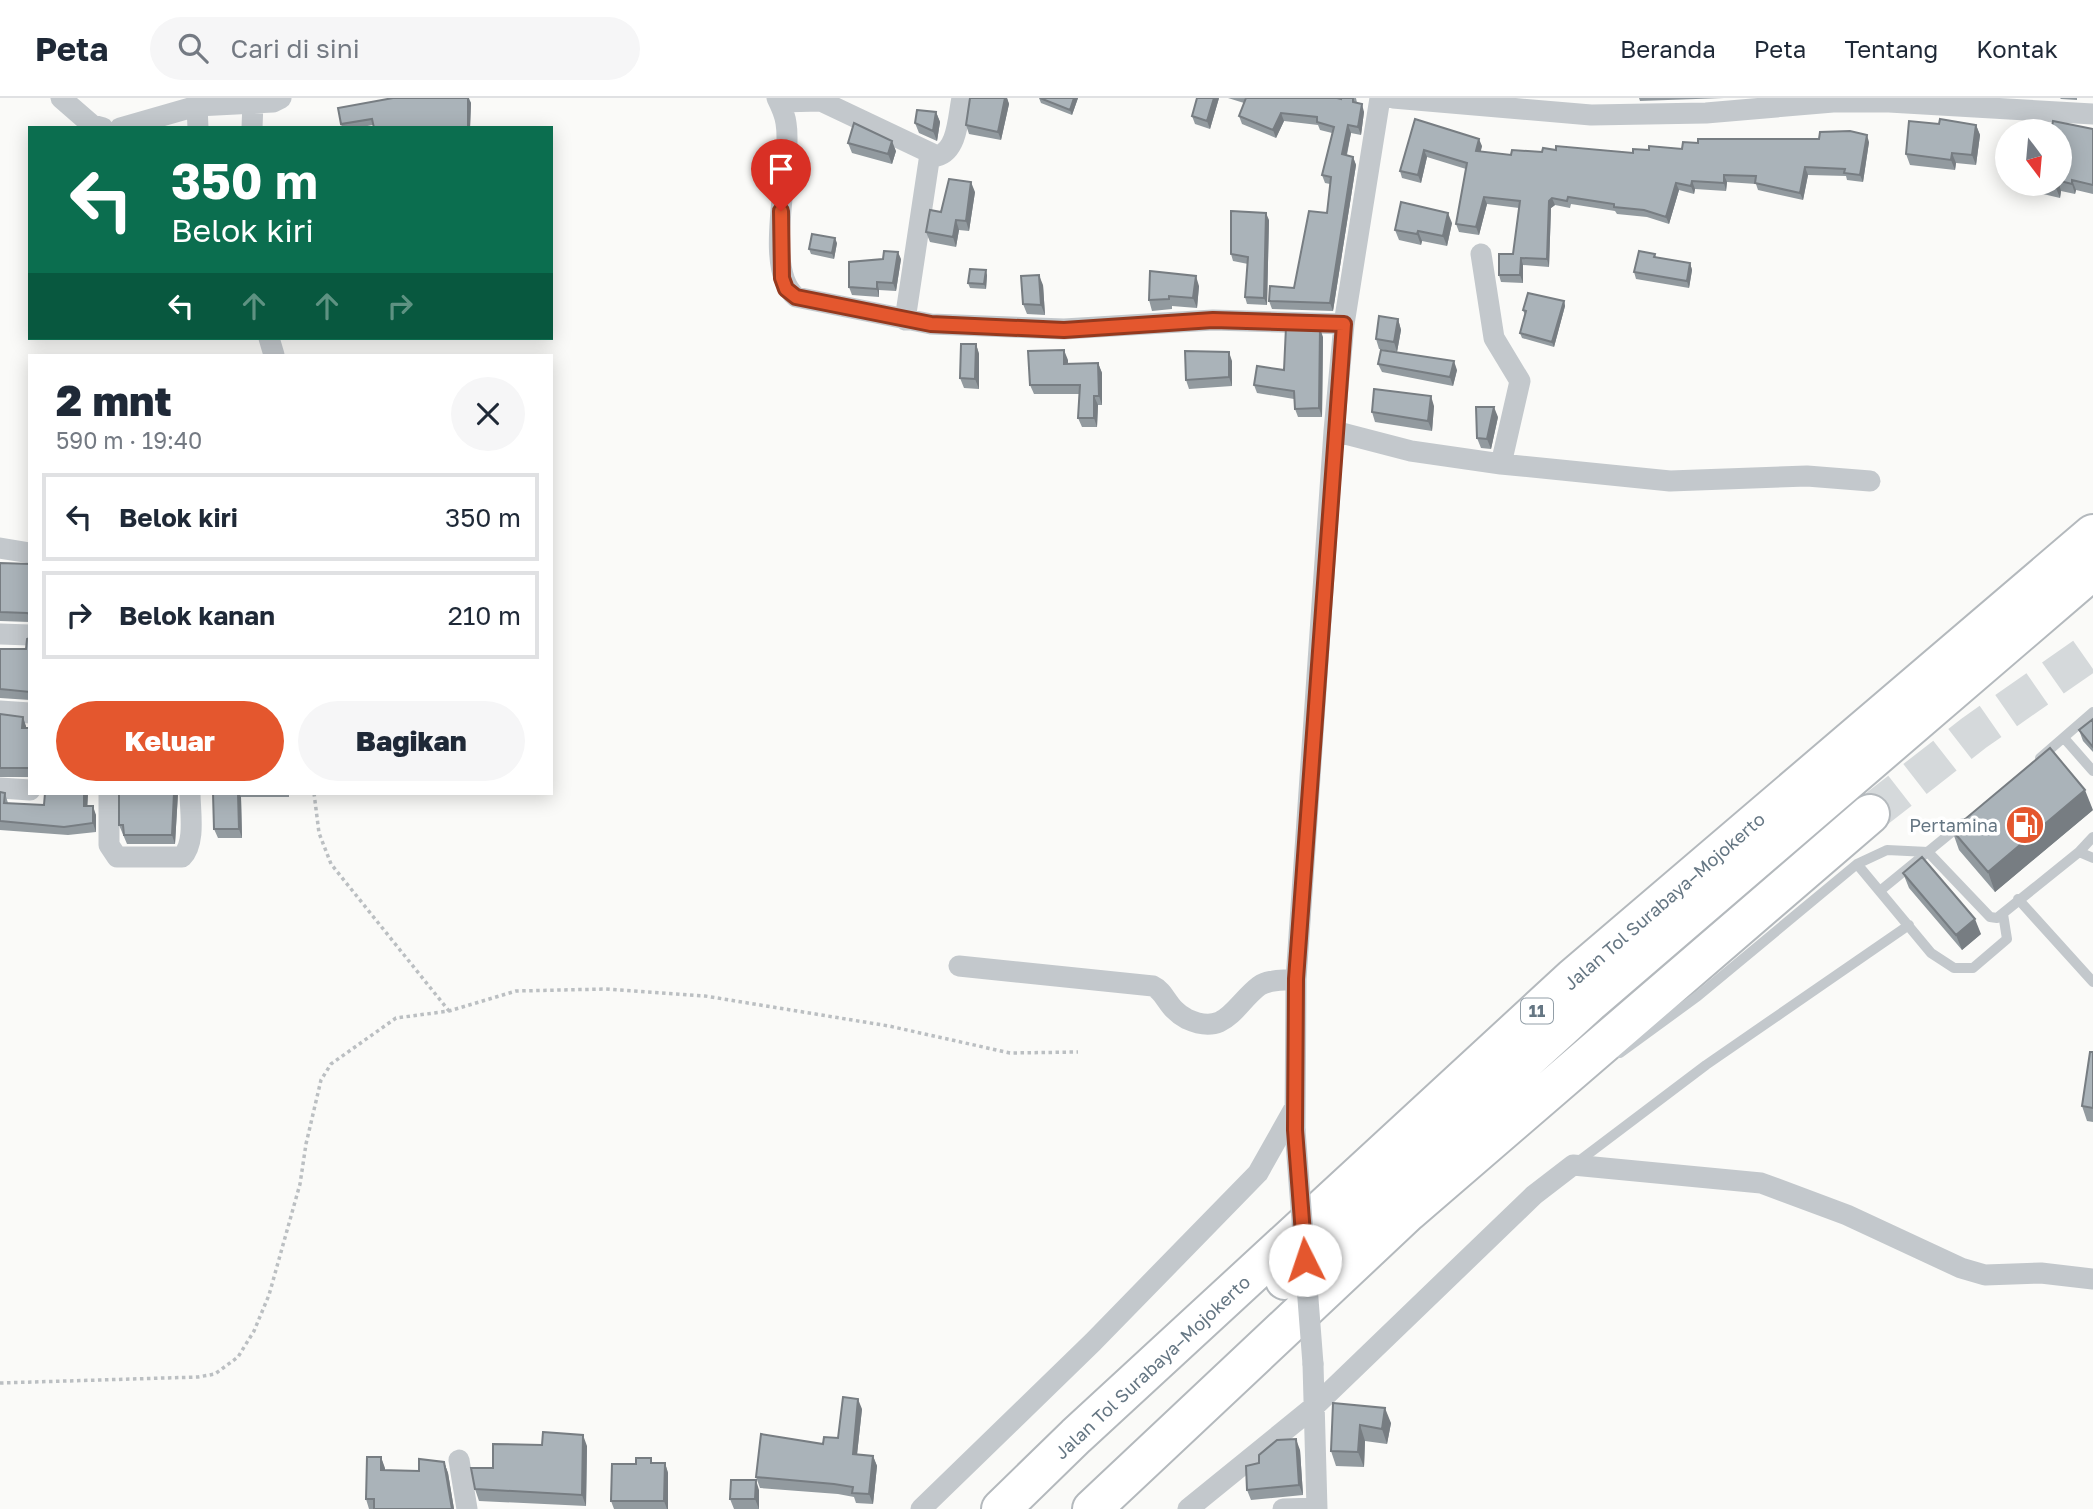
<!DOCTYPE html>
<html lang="id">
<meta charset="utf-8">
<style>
:root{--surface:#fff;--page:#f6f6f7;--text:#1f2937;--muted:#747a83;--line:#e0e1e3;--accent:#e4572e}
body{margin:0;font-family:"Golos Text",sans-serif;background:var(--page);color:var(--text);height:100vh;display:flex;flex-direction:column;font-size:26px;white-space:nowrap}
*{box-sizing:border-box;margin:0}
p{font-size:23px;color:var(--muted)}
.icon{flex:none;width:38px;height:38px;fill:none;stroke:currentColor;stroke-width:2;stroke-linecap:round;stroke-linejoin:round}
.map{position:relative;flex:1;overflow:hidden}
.panel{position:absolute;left:28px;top:256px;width:525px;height:441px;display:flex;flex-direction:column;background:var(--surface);border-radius:0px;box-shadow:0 4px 18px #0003}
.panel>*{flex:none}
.hud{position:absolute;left:28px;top:28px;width:525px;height:214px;border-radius:0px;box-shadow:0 4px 18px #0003;background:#0b6e4f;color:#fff;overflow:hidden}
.needle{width:46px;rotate:164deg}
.fabs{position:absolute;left:1995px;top:21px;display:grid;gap:14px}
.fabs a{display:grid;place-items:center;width:77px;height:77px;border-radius:50%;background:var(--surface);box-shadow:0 4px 18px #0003;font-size:35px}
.pin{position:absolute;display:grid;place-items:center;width:60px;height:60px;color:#fff;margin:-72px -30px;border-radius:50% 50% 50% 0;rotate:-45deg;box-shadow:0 0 7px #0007}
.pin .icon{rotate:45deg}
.me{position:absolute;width:77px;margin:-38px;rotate:356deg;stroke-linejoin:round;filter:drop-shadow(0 0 5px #0008)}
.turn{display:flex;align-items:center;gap:24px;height:147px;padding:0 28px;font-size:32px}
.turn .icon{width:91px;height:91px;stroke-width:2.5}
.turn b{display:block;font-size:49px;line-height:60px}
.lanes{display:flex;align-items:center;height:66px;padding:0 28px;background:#0003;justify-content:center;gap:35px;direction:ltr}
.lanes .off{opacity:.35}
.round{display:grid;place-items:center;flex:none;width:74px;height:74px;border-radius:37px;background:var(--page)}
.head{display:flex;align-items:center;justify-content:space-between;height:119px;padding:0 28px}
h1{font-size:42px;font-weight:800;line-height:52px}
.cta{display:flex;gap:14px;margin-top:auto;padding:14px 28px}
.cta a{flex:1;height:80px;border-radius:42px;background:var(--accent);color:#fff;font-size:28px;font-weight:800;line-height:80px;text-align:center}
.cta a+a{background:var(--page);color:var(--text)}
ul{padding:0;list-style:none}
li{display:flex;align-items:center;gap:21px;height:88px;margin:0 14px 10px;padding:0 14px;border:4px solid var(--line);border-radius:0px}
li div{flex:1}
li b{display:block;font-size:26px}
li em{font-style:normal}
header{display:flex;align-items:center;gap:42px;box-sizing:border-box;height:98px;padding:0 35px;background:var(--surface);border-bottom:2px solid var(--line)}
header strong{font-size:33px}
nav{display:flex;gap:38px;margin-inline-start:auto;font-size:24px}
.search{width:490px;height:63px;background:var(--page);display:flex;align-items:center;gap:18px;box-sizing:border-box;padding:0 24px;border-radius:38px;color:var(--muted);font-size:26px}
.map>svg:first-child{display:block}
</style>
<header>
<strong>Peta</strong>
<div class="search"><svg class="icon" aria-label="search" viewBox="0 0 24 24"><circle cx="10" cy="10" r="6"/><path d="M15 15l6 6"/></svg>Cari di sini</div>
<nav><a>Beranda</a><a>Peta</a><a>Tentang</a><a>Kontak</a></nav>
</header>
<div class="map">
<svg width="2093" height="1411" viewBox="0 0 2093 1411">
<rect width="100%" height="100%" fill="#fafaf8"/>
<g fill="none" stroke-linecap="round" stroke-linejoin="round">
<path stroke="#d5d9db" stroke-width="38" stroke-dasharray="38 19" stroke-linecap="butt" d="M1870 716 1974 635 2093 552"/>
<g stroke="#b4b9bd" stroke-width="42">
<path id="highway" d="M1285 1182 1591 903 2093 472
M1001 1411 1076 1338 1573 880 2093 436
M1092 1411 1408 1114 1870 716"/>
</g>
<path stroke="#bbbfc2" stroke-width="3.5" stroke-dasharray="3.5 3.5" stroke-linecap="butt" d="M314 695 319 735 331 766 449 913
M0 1285 198 1279 215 1276 238 1259 254 1233 269 1197 300 1086 306 1046 321 982 331 966 396 920 449 913 516 893 606 891 705 898 889 928 1010 955 1078 954"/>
<path stroke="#c3c8cc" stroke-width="10" d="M2064 640 2093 673
M2040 660 2093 614
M2079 754 2093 739
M1857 766 1931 855 1954 870H1973L2007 841 2003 816
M1881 792 1963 725
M2018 801 2093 884
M1620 955 1698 898 1857 766 1887 752 1928 754 1990 819 1997 820 2079 754 2093 760
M1575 1066 1706 967 1909 827"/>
<path stroke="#c3c8cc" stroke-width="21" d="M61 0 92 27 103 30
M777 0C781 8 785 17 786 25 793 67 761 170 796 199L931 226 1064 231 1213 222 1344 226
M1393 0 1591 17 1706 15 1833 4H1889L2093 16
M779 4 821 3 937 58C958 53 958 18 962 0
M197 8 198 30
M120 30 197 8 273 4 281 0
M252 30 253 4
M1481 156 1494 240 1520 283 1501 366
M905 222 930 56
M269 240 274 257
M1334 333 1411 353 1501 366 1670 383 1807 378 1870 383
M0 450 30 455
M0 536 30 537
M0 613 30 615
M0 690 30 692
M109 695V747L117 759H182C196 745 190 713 190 695
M959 868 1153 888C1166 894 1167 911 1187 921 1226 939 1234 907 1259 888 1269 881 1284 883 1296 881
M1295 1032 1296 881 1334 333 1344 226 1380 0
M1313 1266 1317 1411
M459 1362 467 1411
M921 1411 1093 1244 1258 1075 1294 1011
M1188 1411 1316 1307 1534 1097 1573 1067 1761 1085 1847 1117 1961 1170 1985 1177 2041 1175 2093 1181
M1283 1411 1317 1410"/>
<use href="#highway" stroke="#fff" stroke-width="38"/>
<path stroke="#c3c8cc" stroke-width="21" d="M1295 1032 1313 1266"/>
</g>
<path fill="#929a9f" d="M393 0H469L471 5 470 30H374L373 27 356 30H342L341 26Z
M970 0H1007L1009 6 1001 42 969 36 966 27Z
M1039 0H1078L1072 17 1041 5Z
M1219 0 1210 31 1195 26 1192 18Z
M1228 0H1337L1341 1V0H1356L1357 5 1364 14 1361 37 1351 35 1347 57 1353 59 1356 67 1333 213 1272 211 1269 203 1294 190 1327 115 1330 86 1325 85 1322 77 1332 35 1320 32 1318 27 1284 23 1276 40 1242 26 1239 18 1244 5Z
M1639 0H1724L1640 3Z
M2060 0H2077V2L2061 1Z
M936 14 940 24 937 43 919 35 915 25Z
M1415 21 1482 48 1480 54 1511 57 1556 52 1633 55 1649 52 1682 51 1698 45 1869 44 1863 84 1847 82 1846 78 1808 77 1803 102 1758 92 1756 86 1727 84 1726 93 1695 91 1694 96 1679 92 1669 126 1647 119 1617 116 1615 113 1571 106 1570 110 1555 107 1551 110 1549 169 1523 167V185L1501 184 1499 177 1513 156 1519 110 1487 106 1479 137 1459 134 1456 126 1466 71 1427 59 1421 85 1402 80 1400 73Z
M1939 26 1976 27 1980 37 1976 67 1956 65 1955 72 1910 67 1906 56Z
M2093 31V96L2076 92 2075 96 2061 93 2060 100 2043 96 2040 86H2060V33Z
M848 45 896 53 892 66 852 55Z
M975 94 969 133 959 132 956 149 930 144 926 134 941 114Z
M1269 122 1267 207 1247 206 1245 199 1248 166 1233 163 1231 156Z
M1452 125 1447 148 1422 143 1421 147 1399 142 1395 132Z
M837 145 834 161 811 156 809 151Z
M1655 156 1656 160 1690 165 1692 172 1689 190 1636 181 1634 174Z
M901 161 896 193 879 192V199L852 197 849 189Z
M987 177 986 191 970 190 968 185Z
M1043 187 1045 217 1027 216 1023 206Z
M1199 188 1197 210 1172 208V211L1152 213 1149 202Z
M1564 203 1565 208 1554 249 1522 240 1520 235 1525 217 1523 212Z
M1398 221 1401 232 1397 254 1379 251 1376 241Z
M1323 239 1322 319H1298L1295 311 1294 301 1257 295 1254 287 1284 272Z
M976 246 979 256V291L964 290 960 280Z
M1068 262V266L1098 265 1102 275V307H1098L1097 329H1082L1078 320 1079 296H1034L1030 287Z
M1232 263V288L1189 291 1186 282Z
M1378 266 1457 272 1453 288 1382 274Z
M1434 308 1432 333 1375 324 1372 314Z
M1498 319 1491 351 1481 350 1477 340Z
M0 465 30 466V524L0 523Z
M30 540V602L0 600V551H26Z
M0 616 26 628V630H30V679H0Z
M2093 621V654L2083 643 2079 632Z
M0 694 5 695 8 705 44 707 45 695H88L87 708 96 717V734L68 737 0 732Z
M178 695 175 746H127L119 727Z
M213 695H289V699H241L242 740H218L214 731Z
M2093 712 1995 794 1959 752 1952 732Z
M1903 775 1981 836 1962 852 1909 790Z
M2093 954V1024L2087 1023 2082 1008Z
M1333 1305 1391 1325 1387 1346 1365 1343 1364 1369 1336 1368 1331 1353Z
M862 1311 857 1356 873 1358 877 1368 873 1406 856 1405 854 1399 838 1396 760 1390 756 1379 823 1346 838 1340Z
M587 1348 586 1408 479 1403 475 1391 493 1370Z
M1300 1352 1303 1397 1251 1402 1247 1392 1259 1365Z
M381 1359 385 1373H419L444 1364 448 1375 454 1411H369L366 1401Z
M653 1365H665L668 1375V1411H614L611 1403 636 1366Z
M759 1392V1411H734L730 1401Z"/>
<path fill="#777d82" d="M468 0 471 5 470 30H468Z
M1005 0H1007L1009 6 1001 42 998 34Z
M1074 0H1078L1072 17 1070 12Z
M1214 0H1219L1210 31 1207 23Z
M1362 6 1364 14 1361 37 1358 29Z
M936 14 940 24 937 43 933 33Z
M1281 15 1284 23 1276 40 1273 32Z
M1348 27 1351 35 1345 64 1342 56Z
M1976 27 1980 37 1976 67 1972 57Z
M1867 37 1869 44 1863 84 1860 77Z
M1479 41 1482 48 1479 61 1476 53Z
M892 43 896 53 892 66 888 56Z
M1424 52 1427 59 1421 85 1418 77Z
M1952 55 1956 65 1955 72 1951 62Z
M1353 59 1356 67 1333 213 1330 205Z
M1805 69 1808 77 1803 102 1800 95Z
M1724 77 1727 84 1726 93 1724 85Z
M2072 82 2076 92 2075 96 2072 86Z
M1692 83 1695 91 1694 96 1691 88Z
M971 84 975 94 969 133 966 123Z
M1676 85 1679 92 1669 126 1666 119Z
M2057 86H2059L2061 93 2060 100 2056 90Z
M1484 99 1487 106 1479 137 1476 129Z
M1552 100 1555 107 1551 110 1549 169 1547 161 1549 103Z
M1266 115 1269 122 1267 207 1264 200Z
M1448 115 1452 125 1447 148 1443 138Z
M956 122 959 132 956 149 953 139Z
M1418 133 1422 143 1421 147 1417 136Z
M835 140 837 145 834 161 832 155Z
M898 154 901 161 896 193 893 185Z
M1521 160 1523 167V185L1520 177Z
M1690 165 1692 172 1689 190 1687 183Z
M986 172 987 177 986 191 984 186Z
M1039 177 1043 187 1045 217 1041 207Z
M1196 178 1199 188 1197 210 1193 200Z
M877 184 879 192V199L877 191Z
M1564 203 1565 208 1554 249 1552 244Z
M1398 221 1401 232 1397 254 1394 244Z
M1320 230 1323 239 1322 319 1319 310Z
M976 246 979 256V291L975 281Z
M1064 252 1068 262 1067 276 1064 266Z
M1229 254 1232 263V288L1229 279Z
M1454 263 1457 272 1453 288 1450 279Z
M1098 265 1102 275V307L1099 298Z
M1094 298 1098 307 1097 329 1094 320Z
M1431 298 1434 308 1432 333 1428 323Z
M1494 309 1498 319 1491 351 1487 341Z
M23 619 26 628V639L22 630Z
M2085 692 2093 712 1995 794 1988 774Z
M84 695H88L87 717 84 708Z
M174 695H178L175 746 172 737Z
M238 695H239L241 699 242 740 239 731Z
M93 708 96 717V734L93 725Z
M1975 821 1981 836 1962 852 1956 837Z
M858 1301 862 1311 856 1366 853 1356Z
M1385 1310 1391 1325 1387 1346 1382 1331Z
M1360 1327 1365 1343 1364 1369 1358 1354Z
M583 1337 587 1348 586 1408 582 1397Z
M1296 1341 1300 1352 1303 1397 1299 1387Z
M873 1358 877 1368 873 1406 869 1396Z
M381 1359 385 1370V1383L381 1372Z
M444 1364 448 1375 454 1411H452Z
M665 1365 668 1375V1411H667L664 1403Z
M756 1382 759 1392V1411L755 1401Z"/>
<path fill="#aab3b9" stroke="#777d82" stroke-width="2" d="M393 0H468V30H374L372 21 341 26 338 10Z
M970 0H1005L998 34 966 27Z
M1040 0H1074L1070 12Z
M1197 0H1214L1207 23 1192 18Z
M1246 0H1337L1341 1V0H1353V4L1362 6 1358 29 1348 27 1342 56 1353 59 1330 205 1269 203 1270 188 1294 190 1309 113 1327 115 1331 79 1322 77 1334 29 1317 24V19L1281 15 1273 32 1239 18Z
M917 12 936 14 933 33 915 25Z
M1415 21 1479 41 1476 53 1511 57 1512 52 1542 54 1543 50 1556 52V48L1633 55V51L1649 52V48L1682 51 1683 44 1698 45V41H1819L1820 34 1850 33 1867 37 1860 77 1844 75 1845 71 1805 69 1800 95 1755 85 1756 78 1724 77V85L1692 83 1691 88 1676 85 1666 119 1644 112 1614 109V106L1568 99 1567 103 1552 100 1549 103 1547 161 1521 160 1520 177H1499V156H1513L1520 103 1484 99 1476 129 1456 126 1467 65 1424 52 1418 77 1400 73Z
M1940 21 1976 27 1972 57 1952 55 1951 62 1906 56 1909 23 1939 26Z
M2053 23 2093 31V87L2072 82V86L2060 83V33H2051Z
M854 25 892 43 888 56 848 45Z
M949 81 971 84 966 123 956 122 953 139 926 134 930 112 941 114Z
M2040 86H2057L2056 90Z
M1401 104 1448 115 1443 138 1418 133 1417 136 1395 132Z
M1231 113 1266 115 1264 200 1245 199 1248 159 1231 156Z
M812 136 835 140 832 155 809 151Z
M884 153 898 154 893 185 877 184V191L849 189V164L883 161Z
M1639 153 1655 156 1654 159 1690 165 1687 183 1634 174Z
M970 171 986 172 984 186 968 185Z
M1150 173 1196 178 1193 200 1169 198V201L1149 202Z
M1039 177 1041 207 1023 206 1021 178Z
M1528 195 1564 203 1552 244 1520 235 1526 213 1523 212Z
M1379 218 1398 221 1394 244 1376 241Z
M1286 229 1320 230 1319 310 1295 311 1294 293 1254 287 1257 268 1284 272Z
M961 246H976L975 281 960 280Z
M1064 252V266L1098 265 1099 298H1094V320H1078L1080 287H1030L1028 253Z
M1381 252 1454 263 1450 279 1378 266Z
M1185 253 1229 254V279L1186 282Z
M1374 291 1431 298 1428 323 1372 314Z
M1476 309H1494L1487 341 1477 340Z
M0 465 30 466V516L27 515 0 514Z
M30 540V594L0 591V551H26L27 541Z
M0 616 23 619 22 630H30V671L28 670H0Z
M2093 621V649L2079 632Z
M2050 650 2085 692 1988 774 1952 732Z
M0 694 5 695 4 705 44 707 45 695H84V708H93V725L64 729 0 723Z
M119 695H174L172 737H124L123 727H119Z
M213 695H238L239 731H214Z
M1922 759 1975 821 1956 837 1903 775Z
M2090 954H2093V1010L2082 1008Z
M843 1299 858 1301 853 1356 873 1358 869 1396 852 1395 853 1389 834 1386 756 1379 761 1336 823 1346 824 1339 838 1340Z
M1333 1305 1385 1310 1382 1331 1360 1327 1358 1354 1331 1353Z
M543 1334 583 1337 582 1397 475 1391 471 1370H493V1346L542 1347Z
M1296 1341 1299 1387 1247 1392 1246 1368 1259 1365V1357L1277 1342Z
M367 1359H381V1372L419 1373V1361L444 1364 452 1411H374V1401H366Z
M636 1360H651V1365H665L664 1403H611L612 1366H636Z
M731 1382H756L755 1401H730Z"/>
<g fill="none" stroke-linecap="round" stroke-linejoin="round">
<g stroke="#94391e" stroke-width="18">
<path id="route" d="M781 113 782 180 786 191 796 199 931 226 1064 232 1213 222 1344 226 1296 881 1295 1032 1305 1162"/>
</g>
<use href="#route" stroke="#e4572e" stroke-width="12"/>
</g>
<defs>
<g id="fuel-disc" transform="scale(2.0125)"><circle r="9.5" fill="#e4572e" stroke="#fff"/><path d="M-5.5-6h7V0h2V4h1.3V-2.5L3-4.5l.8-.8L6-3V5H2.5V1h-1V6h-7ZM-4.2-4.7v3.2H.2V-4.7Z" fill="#fff"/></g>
</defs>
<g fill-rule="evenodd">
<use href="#fuel-disc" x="2025" y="727"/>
</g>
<g text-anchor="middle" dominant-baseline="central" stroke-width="7" stroke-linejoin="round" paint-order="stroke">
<rect fill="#fff" stroke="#939fa8" stroke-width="2" x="1521" y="900.5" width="32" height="25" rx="5"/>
<g font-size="16" font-weight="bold" fill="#657683">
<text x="1537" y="913">11</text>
</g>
<g font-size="18" fill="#657683" stroke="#fff" text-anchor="end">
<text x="1998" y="727">Pertamina</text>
</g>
<g font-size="18" fill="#657683" stroke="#fff">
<text transform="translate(1664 803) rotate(-41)">Jalan Tol Surabaya–Mojokerto</text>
<text transform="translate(1152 1269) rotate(-43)">Jalan Tol Surabaya–Mojokerto</text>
</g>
</g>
</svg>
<div class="fabs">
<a><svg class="needle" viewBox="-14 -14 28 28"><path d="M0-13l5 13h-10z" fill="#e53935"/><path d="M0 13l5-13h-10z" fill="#747a83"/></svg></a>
</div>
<div class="pin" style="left:781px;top:113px;background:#d93025"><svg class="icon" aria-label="arrive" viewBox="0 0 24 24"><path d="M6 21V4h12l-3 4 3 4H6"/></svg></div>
<svg class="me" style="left:1305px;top:1162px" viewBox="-20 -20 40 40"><circle r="19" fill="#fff"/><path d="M0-13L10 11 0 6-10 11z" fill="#e4572e"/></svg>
<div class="hud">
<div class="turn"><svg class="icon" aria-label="left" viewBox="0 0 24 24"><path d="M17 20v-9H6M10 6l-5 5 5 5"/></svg><div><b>350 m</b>Belok kiri</div></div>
<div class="lanes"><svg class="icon" aria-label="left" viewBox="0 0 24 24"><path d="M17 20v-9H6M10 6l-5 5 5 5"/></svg><svg class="icon off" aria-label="ahead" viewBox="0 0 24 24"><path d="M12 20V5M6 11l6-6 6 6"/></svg><svg class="icon off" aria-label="ahead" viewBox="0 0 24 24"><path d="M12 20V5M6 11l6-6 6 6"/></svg><svg class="icon off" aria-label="right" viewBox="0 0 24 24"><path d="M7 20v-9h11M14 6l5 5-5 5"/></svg></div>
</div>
<section class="panel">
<div class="head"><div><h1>2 mnt</h1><p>590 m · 19:40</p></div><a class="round"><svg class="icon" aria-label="close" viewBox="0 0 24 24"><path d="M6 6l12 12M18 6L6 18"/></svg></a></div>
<ul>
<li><svg class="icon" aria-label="left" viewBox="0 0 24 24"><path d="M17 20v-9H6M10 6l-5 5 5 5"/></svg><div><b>Belok kiri</b></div><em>350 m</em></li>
<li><svg class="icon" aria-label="right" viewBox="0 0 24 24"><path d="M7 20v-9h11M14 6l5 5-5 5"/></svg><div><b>Belok kanan</b></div><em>210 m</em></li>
</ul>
<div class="cta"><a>Keluar</a><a>Bagikan</a></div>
</section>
</div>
